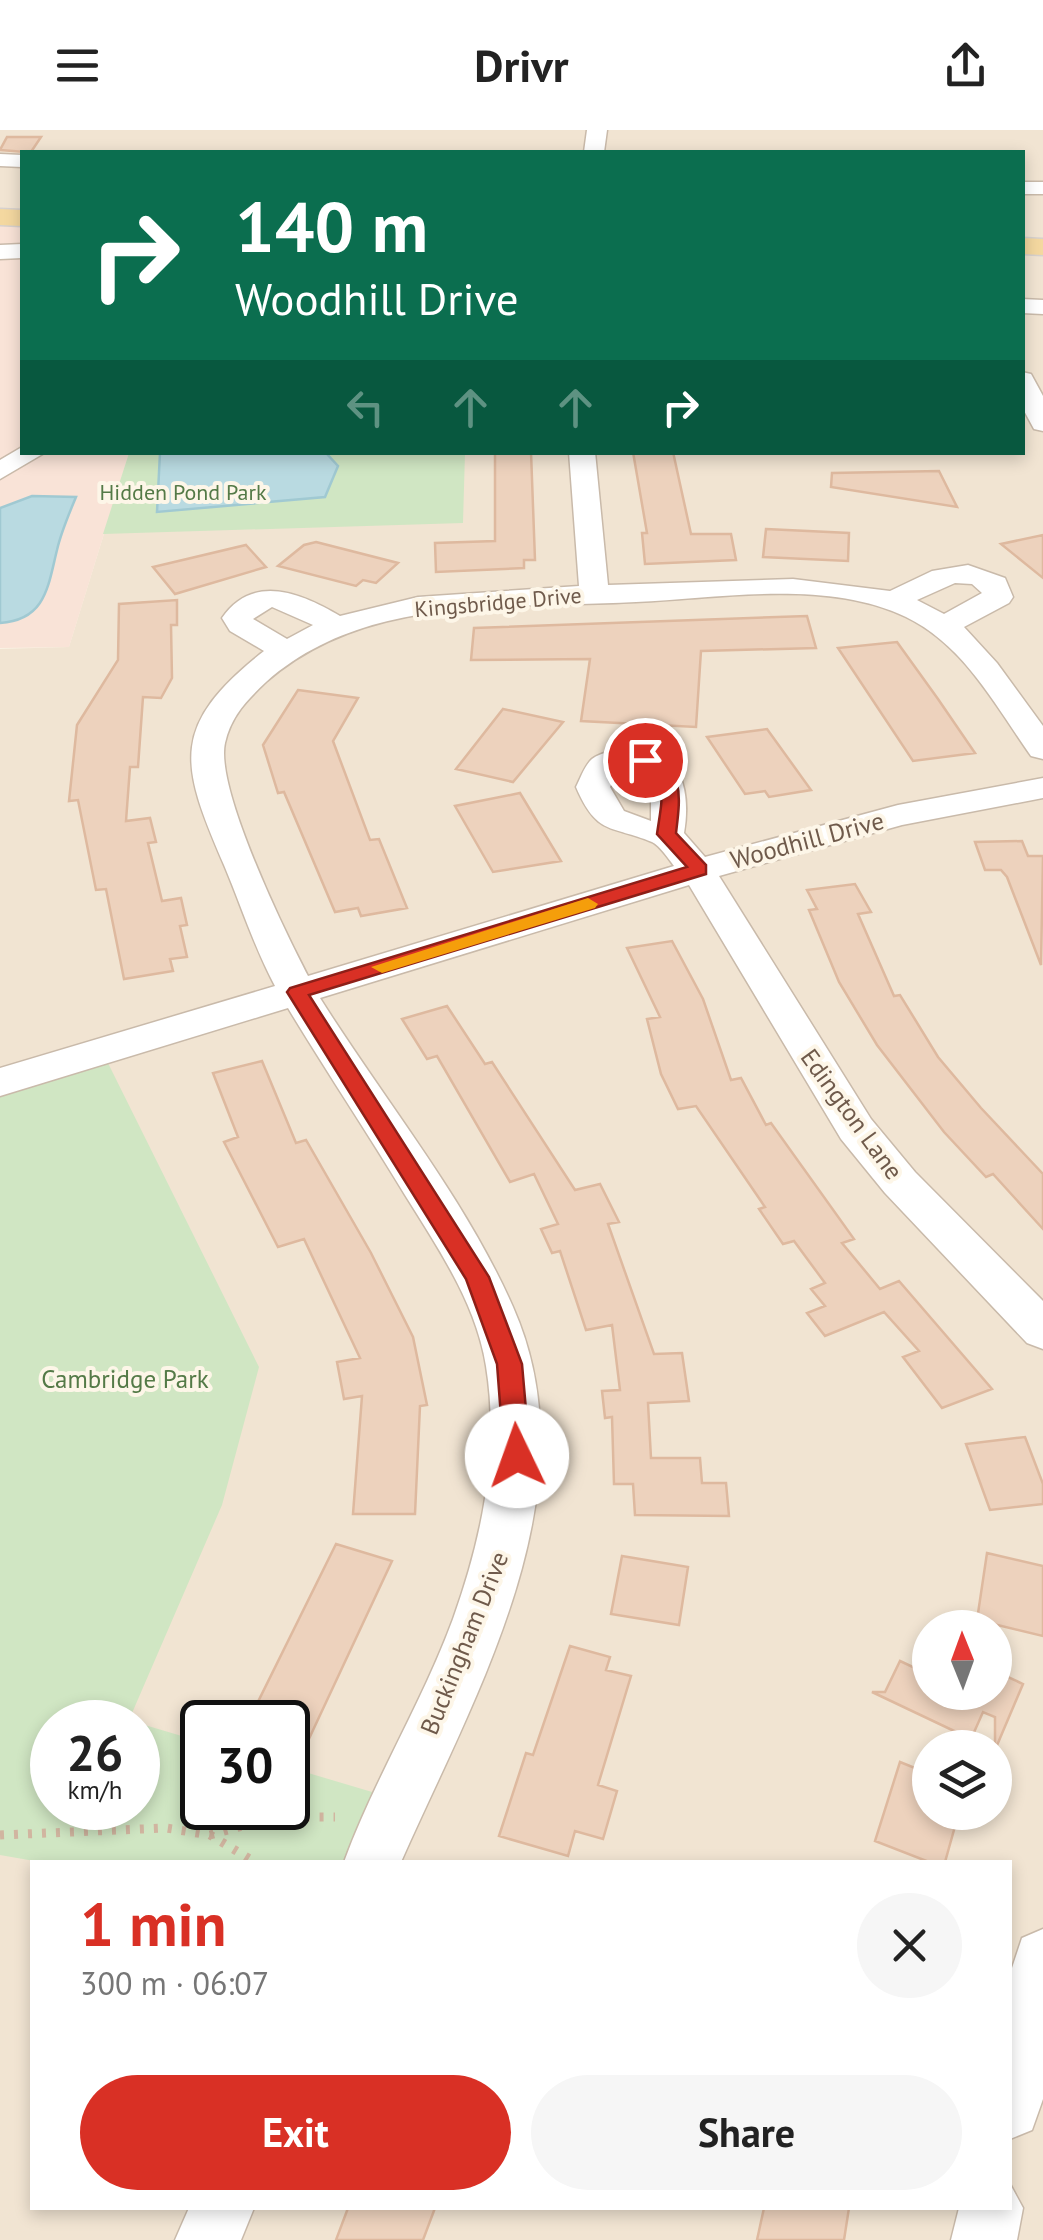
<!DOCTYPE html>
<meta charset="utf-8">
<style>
:root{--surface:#fff;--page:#f6f6f6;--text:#222;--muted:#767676;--accent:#d93025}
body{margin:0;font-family:"PT Sans",sans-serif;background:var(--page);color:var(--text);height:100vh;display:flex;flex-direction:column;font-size:38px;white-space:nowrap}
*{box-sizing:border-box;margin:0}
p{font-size:32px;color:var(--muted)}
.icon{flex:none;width:55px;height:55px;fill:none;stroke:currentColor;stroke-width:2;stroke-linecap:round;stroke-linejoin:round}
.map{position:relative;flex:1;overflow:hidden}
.side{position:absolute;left:30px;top:1730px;width:982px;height:350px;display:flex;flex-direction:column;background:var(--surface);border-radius:0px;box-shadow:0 5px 15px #0003}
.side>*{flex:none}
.guide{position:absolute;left:20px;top:20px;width:1005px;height:305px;border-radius:0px;box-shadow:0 5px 15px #0003;background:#0b6e4f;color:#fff;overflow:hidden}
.needle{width:65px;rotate:359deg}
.buttons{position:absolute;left:912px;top:1480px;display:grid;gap:20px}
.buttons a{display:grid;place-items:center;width:100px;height:100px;border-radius:50%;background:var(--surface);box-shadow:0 5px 15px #0003;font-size:50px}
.speed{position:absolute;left:30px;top:1570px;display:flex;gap:20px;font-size:50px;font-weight:700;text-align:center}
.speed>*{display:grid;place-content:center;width:130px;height:130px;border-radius:50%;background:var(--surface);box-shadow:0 5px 15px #0003;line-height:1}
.speed small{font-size:25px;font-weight:400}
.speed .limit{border:5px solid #111;border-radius:15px;background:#fff;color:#111}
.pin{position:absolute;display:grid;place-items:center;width:85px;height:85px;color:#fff;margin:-42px;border:5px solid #fff;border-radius:50%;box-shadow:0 2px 10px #0007}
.me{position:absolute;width:110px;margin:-55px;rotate:357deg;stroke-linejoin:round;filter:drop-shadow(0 0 8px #0008)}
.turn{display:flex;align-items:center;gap:35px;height:210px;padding:0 50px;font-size:45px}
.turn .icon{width:130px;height:130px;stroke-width:2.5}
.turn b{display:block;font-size:70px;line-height:85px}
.lanes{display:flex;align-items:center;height:95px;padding:0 50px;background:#0003;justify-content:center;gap:50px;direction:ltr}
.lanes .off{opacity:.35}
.round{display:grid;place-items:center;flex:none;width:105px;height:105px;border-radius:52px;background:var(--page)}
.overview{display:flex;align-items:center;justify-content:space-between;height:170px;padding:0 50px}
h1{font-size:60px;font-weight:700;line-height:75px;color:var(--accent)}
.button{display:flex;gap:20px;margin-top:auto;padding:20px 50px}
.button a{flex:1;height:115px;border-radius:60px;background:var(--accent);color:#fff;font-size:40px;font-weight:700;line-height:115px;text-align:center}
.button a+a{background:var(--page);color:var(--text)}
header{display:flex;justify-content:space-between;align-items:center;height:130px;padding:0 50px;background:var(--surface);font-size:45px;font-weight:700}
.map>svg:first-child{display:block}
</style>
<header><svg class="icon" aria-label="menu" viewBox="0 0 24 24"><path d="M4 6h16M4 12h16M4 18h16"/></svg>Drivr<svg class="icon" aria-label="share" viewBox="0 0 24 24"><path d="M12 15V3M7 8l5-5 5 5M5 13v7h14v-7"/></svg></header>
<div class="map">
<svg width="1043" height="2110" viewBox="0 0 1043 2110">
<rect width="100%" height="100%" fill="#faf2e3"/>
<path fill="#f1e4d2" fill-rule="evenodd" d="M0 0H1043V108L1023 107 1022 22H22V79H0Z
M1023 125 1043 126V2110H0V519L69 517 129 323 1022 322ZM930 1498H995V1562H930ZM52 1592H138V1678H52ZM202 1592H288V1678H202ZM930 1618H995V1682H930ZM32 1732H1010V2078H32Z"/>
<path fill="#f9e3d7" d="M0 96H22V322L129 323 69 517 0 518Z"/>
<path fill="#d0e6c3" d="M129 323H465L463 393 103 404Z
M102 921 259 1237 222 1375 129 1590 136 1592H52V1678H138V1593L202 1612V1678H288V1637L399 1670 372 1732H40L0 1725V952Z"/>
<path fill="#b9dae1" stroke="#a0c9d2" stroke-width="2.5" d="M160 323H326L338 336 325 367 157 382Z
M32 366 76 367C69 384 61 402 57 420 48 456 46 490 0 493V378Z"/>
<path fill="#edd2bd" stroke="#deb99f" stroke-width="2.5" d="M7 7H41L31 22H25L0 20Z
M495 322H531L535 430H524V438L436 442 435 413 495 411Z
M633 322H673L691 404H731L736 430 645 434 642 403H647Z
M939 341 957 377 831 357 832 343Z
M766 399 849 403 848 431 763 427Z
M1043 405V448L1001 414Z
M316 412 398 433 376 453 363 450 356 456 278 436 304 415Z
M246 415 266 437 175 464 153 437Z
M177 470V495H171L172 548 161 568 143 567 138 637H130L126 691 150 688 156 712 148 713 162 771 181 768 187 795 180 796 187 827 170 829 173 841 124 849 106 759 96 760 78 670 69 671 77 595 118 530 119 474Z
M807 486 816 518 701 521 696 597 581 591 590 529 471 530 474 498Z
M897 512 938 569 975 623 913 631 838 518Z
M298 560 358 568 333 611 370 710 379 709 407 778 361 786 358 778 335 782 284 662 278 663 263 615Z
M503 579 563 592 513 652 456 639Z
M767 599 811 660 769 667 765 661 745 664 707 607Z
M520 663 561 731 493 742 455 676Z
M1022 711 1028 726H1043L1041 835 1007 747 1001 740H985L975 712Z
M855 754 871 782 858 784 894 866 900 865 938 927 981 978 1043 1044V1099L993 1044 986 1047 944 1002 877 915 839 852 809 780 817 779 807 760Z
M672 811 703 869 731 950 741 948 766 995 771 993 854 1109 842 1113 880 1159 899 1151 992 1259 942 1278 903 1227 919 1221 884 1182 825 1206 807 1183 825 1176 811 1159 825 1153 794 1111 783 1114 759 1079 765 1077 696 976 678 979 661 944 647 889 660 887 627 818Z
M447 876 485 934 492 932 575 1060 600 1054 619 1092 608 1094 654 1224 682 1223 689 1271 648 1273 651 1328H700L702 1353H726L729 1386 635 1385 633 1354H614L612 1287 605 1288 602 1261 620 1260 612 1195 586 1200 560 1121 552 1123 541 1099 558 1094 534 1044 510 1052 437 926 427 929 402 889Z
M262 931 296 1013 306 1010 371 1123 413 1207 427 1275 420 1276 415 1384H353L362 1266 344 1269 337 1232 360 1228 304 1109 278 1117 224 1012 238 1007 213 943Z
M1025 1307 1043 1354V1374L990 1380 966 1314Z
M336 1414 392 1431 307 1613 288 1607V1592H248Z
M987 1423 1043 1436V1506L977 1490Z
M622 1426 688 1437 679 1495 611 1484Z
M570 1516 610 1527 606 1540 631 1546 598 1655 617 1661 603 1709 575 1701 568 1726 499 1706 526 1623 533 1625Z
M900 1531 930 1545V1562H995V1541L1023 1554 995 1620V1587L983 1582 971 1609 872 1562H885Z
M900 1632 930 1644V1682H959L945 1732H929L875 1711Z
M348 2078H435L423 2110H336Z
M764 2078H849L844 2110H757Z"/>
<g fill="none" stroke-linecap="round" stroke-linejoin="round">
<g stroke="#c9baaa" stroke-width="3">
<path id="minor" d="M587 0H607L604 22H584Z
M0 24 22 25V37L0 36Z
M1022 52H1043V64H1022Z
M22 114V128L0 129V115Z
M1022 169 1043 170V184L1022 183Z
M1022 242 1031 244 1043 266V301L1034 299 1022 277Z
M22 317V322H46L0 349V330Z
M569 322H595L608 455 793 449 890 461 932 441 968 435 1005 448 1013 467 1009 473 964 497 997 533 1043 596V629L1031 626C995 575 964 515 906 487 827 449 720 468 636 472 512 479 366 463 266 552 247 570 231 586 225 613 215 658 284 800 308 846L674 736C668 728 660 716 652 712 611 695 597 706 576 657 580 649 585 635 592 629 601 622 620 619 630 618 682 614 691 663 684 703L705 727 898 675 1043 648V668L902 695 719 746 871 989 915 1042 1043 1171V1219L1027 1213 885 1063 841 1009 689 755 320 868C384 970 464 1066 513 1177 595 1362 474 1566 401 1732H344C374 1650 422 1573 453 1489 482 1408 500 1322 486 1236 476 1173 438 1118 405 1065 367 1002 326 941 288 878L0 966V938L275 856C254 817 241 775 224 735 180 633 169 596 264 521L230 501 222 488C253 443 301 463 340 486L418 467 579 456ZM955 453 972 454 982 463 944 484 917 470ZM272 477 313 495 287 509 253 489ZM629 638 641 639 651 653V691L624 681 610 657 617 643Z
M1043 1799V1969L1032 2000 1010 2009V1844L1022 1808Z
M1010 2054 1023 2078 1017 2110H951L959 2078H1010Z
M189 2078H254L241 2110H175Z"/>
</g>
<g stroke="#d7d1cd" stroke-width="3">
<path id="major" d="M0 79 22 80V96L0 95Z
M1022 108 1043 109V125L1022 124Z"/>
</g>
<path stroke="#d1b5a0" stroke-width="9" stroke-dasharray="4 10" stroke-linecap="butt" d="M0 1705 166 1698 210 1705 255 1732
M210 1705 275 1687H335"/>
<use href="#minor" fill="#fff" fill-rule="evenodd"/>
<use href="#major" fill="#f4d8a0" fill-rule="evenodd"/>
</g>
<path fill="#d93025" stroke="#8d1f18" stroke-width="2.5" d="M645 624C686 636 680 669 676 703L706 735V744L309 865 489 1147 522 1234 530 1326 517 1336 504 1326 497 1234 466 1149 287 862 290 858 687 737 657 704C663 662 668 658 636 630Z"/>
<path fill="#f59e0b" d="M588 768 598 774 595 778 382 843 371 837Z"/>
<g text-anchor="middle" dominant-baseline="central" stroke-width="8" stroke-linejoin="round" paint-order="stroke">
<g font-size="22" fill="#547a47" stroke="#fdf6e8">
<text x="183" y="362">Hidden Pond Park</text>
</g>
<g font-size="22" fill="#6f5a4b" stroke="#fdf6e8">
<text transform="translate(498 472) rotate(-5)">Kingsbridge Drive</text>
</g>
<g font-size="25" fill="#6f5a4b" stroke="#fdf6e8">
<text transform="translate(807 710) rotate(-15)">Woodhill Drive</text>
<text transform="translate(852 984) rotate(54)">Edington Lane</text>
<text transform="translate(464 1513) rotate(-68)">Buckingham Drive</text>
</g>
<g font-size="25" fill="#547a47" stroke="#fdf6e8">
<text x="125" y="1249">Cambridge Park</text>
</g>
</g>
</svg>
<div class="buttons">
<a><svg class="needle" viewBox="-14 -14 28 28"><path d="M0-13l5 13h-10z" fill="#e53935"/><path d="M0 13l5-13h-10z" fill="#767676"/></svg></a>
<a><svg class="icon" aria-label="layers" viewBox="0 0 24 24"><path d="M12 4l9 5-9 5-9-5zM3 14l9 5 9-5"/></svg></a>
</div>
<div class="speed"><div>26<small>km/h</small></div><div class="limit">30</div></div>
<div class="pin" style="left:645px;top:630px;background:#d93025"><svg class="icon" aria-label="arrive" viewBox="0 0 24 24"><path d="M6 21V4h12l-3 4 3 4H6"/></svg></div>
<svg class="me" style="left:517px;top:1326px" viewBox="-20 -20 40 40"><circle r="19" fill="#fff"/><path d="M0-13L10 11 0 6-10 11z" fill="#d93025"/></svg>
<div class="guide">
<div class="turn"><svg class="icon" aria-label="right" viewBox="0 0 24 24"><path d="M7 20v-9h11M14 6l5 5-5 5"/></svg><div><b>140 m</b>Woodhill Drive</div></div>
<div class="lanes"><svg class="icon off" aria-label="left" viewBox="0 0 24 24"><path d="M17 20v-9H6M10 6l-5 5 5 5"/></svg><svg class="icon off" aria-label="ahead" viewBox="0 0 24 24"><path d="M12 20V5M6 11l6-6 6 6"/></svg><svg class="icon off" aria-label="ahead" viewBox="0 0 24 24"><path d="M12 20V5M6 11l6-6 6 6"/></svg><svg class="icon" aria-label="right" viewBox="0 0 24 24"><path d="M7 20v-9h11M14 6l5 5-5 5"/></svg></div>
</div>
<section class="side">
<div class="overview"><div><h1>1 min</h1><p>300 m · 06:07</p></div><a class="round"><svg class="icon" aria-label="close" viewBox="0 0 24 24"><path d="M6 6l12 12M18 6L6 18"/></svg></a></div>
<div class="button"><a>Exit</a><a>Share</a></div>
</section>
</div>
